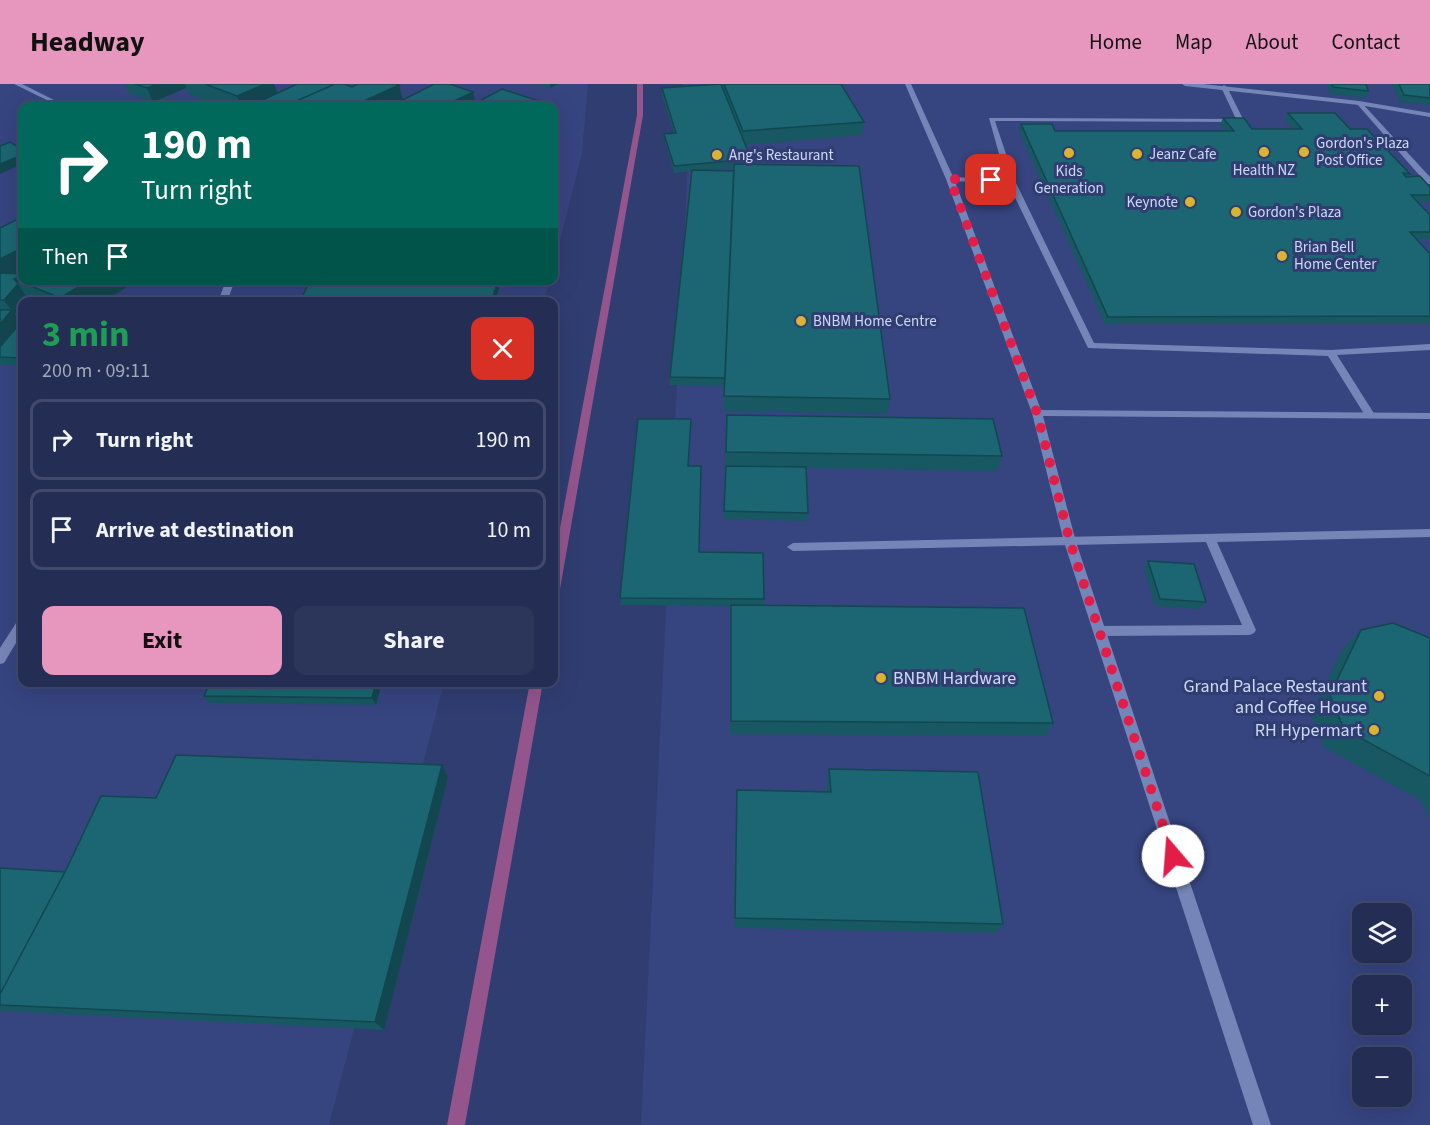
<!DOCTYPE html>
<meta charset="utf-8">
<style>
:root{--surface:#242e55;--page:#2c365b;--text:#f1f3f6;--muted:#a3a8b9;--line:#414a6c;--accent:#e797bd}
body{margin:0;font-family:"Source Sans 3",sans-serif;background:var(--page);color:var(--text);height:100vh;display:flex;flex-direction:column;font-size:22px;white-space:nowrap}
*{box-sizing:border-box;margin:0}
p{font-size:20px;color:var(--muted)}
.icon{flex:none;width:33px;height:33px;fill:none;stroke:currentColor;stroke-width:2;stroke-linecap:round;stroke-linejoin:round}
.map{position:relative;flex:1;overflow:hidden}
.side{position:absolute;left:18px;top:213px;width:540px;height:390px;display:flex;flex-direction:column;background:var(--surface);border-radius:12px;box-shadow:0 6px 24px #0002,0 0 0 2px var(--line)}
.side>*{flex:none}
.top-card{position:absolute;left:18px;top:18px;width:540px;height:183px;border-radius:12px;box-shadow:0 6px 24px #0002,0 0 0 2px var(--line);background:#00695c;color:#fff;overflow:hidden}
.tools{position:absolute;left:1352px;top:819px;display:grid;gap:12px}
.tools a{display:grid;place-items:center;width:60px;height:60px;border-radius:12px;background:var(--surface);box-shadow:0 6px 24px #0002,0 0 0 2px var(--line);font-size:30px}
.pin{position:absolute;display:grid;place-items:center;width:51px;height:51px;color:#fff;margin:-26px;border-radius:12px;box-shadow:0 3px 9px #0006}
.me{position:absolute;width:66px;margin:-33px;rotate:342deg;stroke-linejoin:round;filter:drop-shadow(0 0 4px #0008)}
.turn{display:flex;align-items:center;gap:21px;height:126px;padding:0 24px;font-size:27px}
.turn .icon{width:78px;height:78px;stroke-width:2.5}
.turn b{display:block;font-size:42px;line-height:51px}
.then{display:flex;align-items:center;height:57px;padding:0 24px;background:#0003;gap:12px;font-size:22px}
.round{display:grid;place-items:center;flex:none;width:63px;height:63px;border-radius:12px;background:var(--page)}
.head{display:flex;align-items:center;justify-content:space-between;height:102px;padding:0 24px}
h1{font-size:36px;font-weight:700;line-height:45px;color:#1e9e55}
.action{display:flex;gap:12px;margin-top:auto;padding:12px 24px}
.action a{flex:1;height:69px;border-radius:12px;background:var(--accent);color:#111;font-size:24px;font-weight:700;line-height:69px;text-align:center}
.action a+a{background:var(--page);color:var(--text)}
ul{padding:0;list-style:none}
li{display:flex;align-items:center;gap:18px;height:81px;margin:0 12px 9px;padding:0 12px;border:3px solid var(--line);border-radius:12px}
li div{flex:1}
li b{display:block;font-size:22px}
li em{font-style:normal}
header{display:flex;align-items:center;gap:36px;box-sizing:border-box;height:84px;padding:0 30px;background:var(--accent);color:#111}
header strong{font-size:28px}
nav{display:flex;gap:33px;margin-inline-start:auto;font-size:21px}
.map>svg:first-child{display:block}
</style>
<header>
<strong>Headway</strong>
<nav><a>Home</a><a>Map</a><a>About</a><a>Contact</a></nav>
</header>
<div class="map">
<svg width="1430" height="1041" viewBox="0 0 1430 1041">
<rect width="100%" height="100%" fill="#303d71"/>
<path fill="#364480" fill-rule="evenodd" d="M0 0H588L582 70 554 180V22H22V196L549 197 544 218H22V598L444 599 329 1041H0Z
M683 0H1430V1041H641L688 74ZM1362 830H1401V868H1362ZM1362 902H1401V940H1362ZM1362 974H1401V1012H1362Z"/>
<g fill="none" stroke-linecap="round" stroke-linejoin="round">
<path fill="#93558c" fill-rule="evenodd" d="M637 0H643V31L560 505 558 508 554 510V476L637 31Z
M530 598H543L465 1041H447Z"/>
<path fill="#7685b7" fill-rule="evenodd" d="M1224 1 1227 3 1244 37 1243 38 995 37 1015 97 1094 259 1331 266 1430 260V266L1337 271 1375 331 1374 333H1366L1328 272 1088 264 1008 99 950 97 946 95 950 93 1006 95 989 34 1236 35 1221 3Z
M1357 18H1361L1430 93V100H1427L1357 20Z
M1430 445V453L1217 458 1256 546 1254 549 1250 551 1100 552 1096 550 1094 547 1096 544 1100 542 1242 541 1206 458 793 467 787 463 793 459Z"/>
<path fill="#7685b7" fill-rule="evenodd" d="M14 0H22L66 22H59Z
M905 0H911L954 95 1041 326 1430 329V335L1043 332 1076 458 1271 1041H1253L1064 458 1032 329 946 95Z
M1182 0H1203L1359 17 1430 29V33L1359 21 1185 2Z
M226 196H235L227 218H218Z
M22 534V549L4 579 0 580V564L18 536Z"/>
</g>
<path fill="#175862" fill-rule="evenodd" d="M124 0H274L277 9 348 1 352 3 399 1 403 16 473 8 475 19 551 21V22H221L189 10 186 4 153 18 129 9Z
M538 0H558L550 4Z
M717 0H841L864 38 862 51 746 61 751 75V80L890 315 887 330 724 327 725 302 670 301V293L692 87 674 89 665 57 664 50 674 49 662 11V4ZM734 84V87L704 86Z
M1327 0H1366L1368 7 1365 14 1330 10Z
M1392 0H1430V21L1400 18Z
M1288 29 1350 45 1410 90 1408 93 1430 103V118H1418L1430 131V155H1417L1430 170V240H1105L1019 47 1021 40 1055 47H1225L1220 41 1223 34 1252 45H1293L1285 36Z
M0 144 22 196H138L103 218H32L28 215 26 218H22L15 230 21 239 22 237V281H0Z
M691 335 689 382 699 468 764 515V521L1053 639 1045 652 730 650 731 522 621 521 620 514Z
M726 368 1002 372 997 387 806 384 808 429 807 437 724 435 726 383H725Z
M1148 477 1206 518 1201 525 1155 522 1144 484Z
M1361 546 1430 554V735L1420 716 1324 663 1311 630 1342 566Z
M118 598H382L376 621 210 619 204 612 209 600 119 599Z
M829 685 1003 840 996 849 735 844 737 718 827 708V697Z
M448 693 384 946 0 927V784L65 788 156 714Z"/>
<path fill="#134750" d="M157 0H185L186 4 153 18 147 4Z
M265 0H274L280 16 254 20 255 22H241L237 12Z
M550 0H558L550 4Z
M399 1 404 20 400 22H353Z
M473 8 476 21 473 22H444Z
M22 71V80L0 90V80Z
M22 164V192L0 199V175Z
M90 196H138L103 218H62L60 214Z
M498 197 499 205 495 218H491Z
M18 200 28 215 26 218H22V221L15 230 22 241 0 268V240L12 227 4 216Z
M376 598H382L376 621 372 614Z
M442 681 448 693 384 946 375 938Z"/>
<path fill="#1b6672" stroke="#134750" stroke-width="1.5" d="M135 0H157L147 4Z
M205 0H265L237 12Z
M297 0H335L285 22H261L254 20Z
M335 0H344L352 3 358 0H396L399 1 353 22H285Z
M434 0H450L473 8 444 22H391Z
M721 0 751 75 674 82 664 50 676 49 662 4Z
M724 0H841L864 38 743 47Z
M1332 0H1366L1368 7 1333 3Z
M1399 0H1430V14L1404 11Z
M502 5 551 21 549 22H470Z
M1288 29H1335L1350 45H1367L1410 90 1403 89 1406 93 1420 92 1430 103V111H1411L1430 131V148H1410L1430 170V232L1108 233 1021 40H1052L1055 47H1234L1223 34H1244L1252 45H1302Z
M10 58 18 63 22 61V71L0 80V62Z
M734 80 859 82 890 315 724 312Z
M692 86 734 87 725 294 670 293Z
M22 133V164L0 175V144Z
M0 189 22 190 14 195 18 200 4 216H0Z
M22 191V196H90L60 214 14 195Z
M386 196H424L498 197 491 218 300 217 308 201H384Z
M0 226H12L0 240Z
M22 237V274L0 273V263Z
M727 331 993 335 1002 372 726 368Z
M638 335H691L688 382H701L699 468 763 469 764 515 620 514Z
M726 382 806 383 808 429 724 427Z
M1148 477 1194 480 1206 518 1160 515Z
M731 521 1024 524 1053 639 731 637Z
M1393 539 1430 554V692L1344 645 1330 611 1361 546Z
M210 598H376L372 614 204 612Z
M176 671 442 681 375 938 0 921V910L67 784 101 712 156 714Z
M829 685 978 688 1003 840 735 834 737 706 831 708Z
M0 784 65 788 0 910Z"/>
<g fill="none" stroke-linecap="round" stroke-linejoin="round">
<path stroke="#e11d48" stroke-width="10" stroke-dasharray="0 18" d="M991 96 950 95 1037 329 1070 458 1173 772"/>
</g>
<g fill="#dab333" stroke="#303d71" stroke-width="2">
<circle cx="1264" cy="68" r="6"/>
<circle cx="1304" cy="68" r="6"/>
<circle cx="1069" cy="69" r="6"/>
<circle cx="1137" cy="70" r="6"/>
<circle cx="717" cy="71" r="6"/>
<circle cx="1190" cy="118" r="6"/>
<circle cx="1236" cy="128" r="6"/>
<circle cx="1282" cy="172" r="6"/>
<circle cx="801" cy="237" r="6"/>
<circle cx="881" cy="594" r="6"/>
<circle cx="1379" cy="612" r="6"/>
<circle cx="1374" cy="646" r="6"/>
</g>
<g text-anchor="middle" dominant-baseline="central" stroke-width="6" stroke-linejoin="round" paint-order="stroke">
<g font-size="15" fill="#cfd9f9" stroke="#303d71" text-anchor="start">
<text x="1316" y="59">Gordon's Plaza<tspan x="1316" dy="17">Post Office</tspan></text>
<text x="1149" y="70">Jeanz Cafe</text>
<text x="729" y="71">Ang's Restaurant</text>
<text x="1264" y="86" text-anchor="middle">Health NZ</text>
<text x="1069" y="87" text-anchor="middle">Kids<tspan x="1069" dy="17">Generation</tspan></text>
<text x="1178" y="118" text-anchor="end">Keynote</text>
<text x="1248" y="128">Gordon's Plaza</text>
<text x="1294" y="163">Brian Bell<tspan x="1294" dy="17">Home Center</tspan></text>
<text x="813" y="237">BNBM Home Centre</text>
</g>
<g font-size="18" fill="#cfd9f9" stroke="#303d71" text-anchor="end">
<text x="893" y="594" text-anchor="start">BNBM Hardware</text>
<text x="1367" y="602">Grand Palace Restaurant<tspan x="1367" dy="21">and Coffee House</tspan></text>
<text x="1362" y="646">RH Hypermart</text>
</g>
</g>
</svg>
<div class="tools">
<a><svg class="icon" aria-label="layers" viewBox="0 0 24 24"><path d="M12 4l9 5-9 5-9-5zM3 14l9 5 9-5"/></svg></a>
<a>+</a>
<a>−</a>
</div>
<div class="pin" style="left:991px;top:96px;background:#d93025"><svg class="icon" aria-label="arrive" viewBox="0 0 24 24"><path d="M6 21V4h12l-3 4 3 4H6"/></svg></div>
<svg class="me" style="left:1173px;top:772px" viewBox="-20 -20 40 40"><circle r="19" fill="#fff"/><path d="M0-13L10 11 0 6-10 11z" fill="#e11d48"/></svg>
<div class="top-card">
<div class="turn"><svg class="icon" aria-label="right" viewBox="0 0 24 24"><path d="M7 20v-9h11M14 6l5 5-5 5"/></svg><div><b>190 m</b>Turn right</div></div>
<div class="then">Then<svg class="icon" aria-label="arrive" viewBox="0 0 24 24"><path d="M6 21V4h12l-3 4 3 4H6"/></svg></div>
</div>
<section class="side">
<div class="head"><div><h1>3 min</h1><p>200 m · 09:11</p></div><a class="round" style="background:#d93025;color:#fff"><svg class="icon" aria-label="close" viewBox="0 0 24 24"><path d="M6 6l12 12M18 6L6 18"/></svg></a></div>
<ul>
<li><svg class="icon" aria-label="right" viewBox="0 0 24 24"><path d="M7 20v-9h11M14 6l5 5-5 5"/></svg><div><b>Turn right</b></div><em>190 m</em></li>
<li><svg class="icon" aria-label="arrive" viewBox="0 0 24 24"><path d="M6 21V4h12l-3 4 3 4H6"/></svg><div><b>Arrive at destination</b></div><em>10 m</em></li>
</ul>
<div class="action"><a>Exit</a><a>Share</a></div>
</section>
</div>
